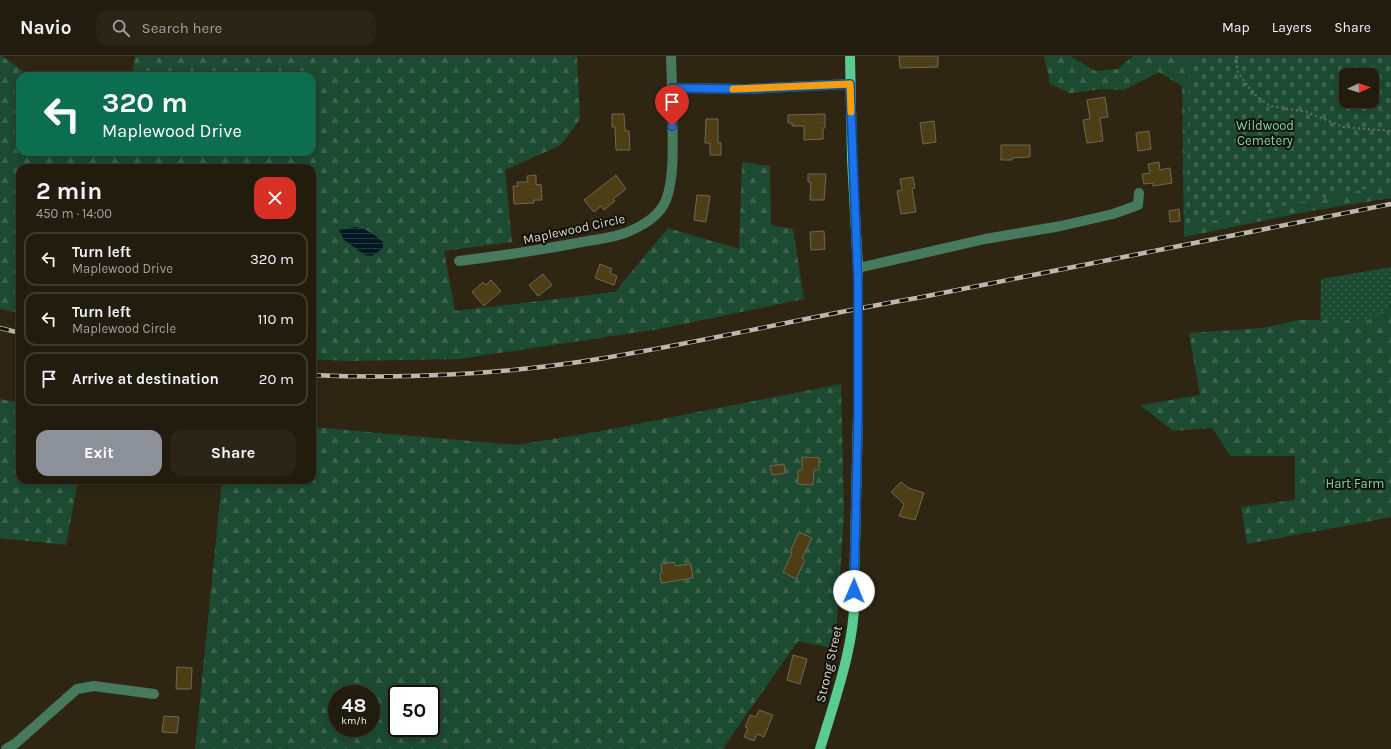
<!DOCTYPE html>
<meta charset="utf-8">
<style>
:root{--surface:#221c0e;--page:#2a2517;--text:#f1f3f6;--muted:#a2a19e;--line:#3f3a2e;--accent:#8c9099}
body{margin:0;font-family:Karla,sans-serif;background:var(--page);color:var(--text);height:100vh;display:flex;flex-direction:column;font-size:15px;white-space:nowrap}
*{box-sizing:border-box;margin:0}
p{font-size:13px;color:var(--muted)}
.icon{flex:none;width:22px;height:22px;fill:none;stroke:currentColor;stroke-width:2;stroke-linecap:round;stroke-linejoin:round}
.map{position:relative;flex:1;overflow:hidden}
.details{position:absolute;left:16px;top:108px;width:300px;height:320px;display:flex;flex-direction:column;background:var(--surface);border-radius:12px;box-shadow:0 2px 10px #0003,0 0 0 1px var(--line)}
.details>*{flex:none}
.banner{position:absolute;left:16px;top:16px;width:300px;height:84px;border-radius:12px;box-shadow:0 2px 10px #0003,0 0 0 1px var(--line);background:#0b6e4f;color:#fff;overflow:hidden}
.needle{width:26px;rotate:87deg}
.fabs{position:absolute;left:1339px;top:12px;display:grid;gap:8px}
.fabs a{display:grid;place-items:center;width:40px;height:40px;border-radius:8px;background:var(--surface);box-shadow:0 2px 10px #0003,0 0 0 1px var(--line);font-size:20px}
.speed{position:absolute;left:328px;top:629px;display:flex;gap:8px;font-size:20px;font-weight:700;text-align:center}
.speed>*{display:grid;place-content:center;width:52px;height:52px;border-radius:50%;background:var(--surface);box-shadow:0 2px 10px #0003,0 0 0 1px var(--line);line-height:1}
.speed small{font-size:10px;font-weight:400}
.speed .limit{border:2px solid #111;border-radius:6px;background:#fff;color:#111}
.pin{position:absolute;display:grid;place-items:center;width:34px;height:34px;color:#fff;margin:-41px -17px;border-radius:50% 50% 50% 0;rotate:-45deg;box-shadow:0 0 4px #0007}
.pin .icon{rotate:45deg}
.me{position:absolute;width:44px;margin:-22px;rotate:1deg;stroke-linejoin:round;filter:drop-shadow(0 0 3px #0008)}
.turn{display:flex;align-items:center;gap:14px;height:84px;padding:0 20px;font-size:18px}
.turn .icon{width:52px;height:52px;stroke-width:2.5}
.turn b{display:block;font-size:28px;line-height:34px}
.round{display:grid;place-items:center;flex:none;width:42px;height:42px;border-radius:12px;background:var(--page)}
.head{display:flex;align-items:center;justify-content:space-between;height:68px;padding:0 20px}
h1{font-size:24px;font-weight:700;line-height:30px}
.primary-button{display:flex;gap:8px;margin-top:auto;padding:8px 20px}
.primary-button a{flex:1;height:46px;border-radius:12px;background:var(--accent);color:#fff;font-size:16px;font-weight:700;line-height:46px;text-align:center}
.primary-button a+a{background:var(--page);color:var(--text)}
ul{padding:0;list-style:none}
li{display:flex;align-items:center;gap:12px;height:54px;margin:0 8px 6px;padding:0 12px;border:2px solid var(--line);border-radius:12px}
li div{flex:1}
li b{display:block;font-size:15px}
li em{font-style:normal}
header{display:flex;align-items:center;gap:24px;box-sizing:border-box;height:56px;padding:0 20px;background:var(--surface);border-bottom:1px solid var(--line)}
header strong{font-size:19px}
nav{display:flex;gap:22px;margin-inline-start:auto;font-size:14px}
.search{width:280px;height:36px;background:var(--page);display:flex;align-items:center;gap:10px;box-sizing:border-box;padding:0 14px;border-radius:12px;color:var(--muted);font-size:15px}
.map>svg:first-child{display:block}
</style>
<header>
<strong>Navio</strong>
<div class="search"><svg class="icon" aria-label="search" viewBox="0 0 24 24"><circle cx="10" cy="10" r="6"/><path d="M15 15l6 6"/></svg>Search here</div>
<nav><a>Map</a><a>Layers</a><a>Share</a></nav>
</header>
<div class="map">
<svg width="1391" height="693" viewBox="0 0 1391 693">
<defs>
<pattern id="grass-dots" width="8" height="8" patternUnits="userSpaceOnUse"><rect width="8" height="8" fill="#1c4b32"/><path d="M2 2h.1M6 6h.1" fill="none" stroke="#3c644e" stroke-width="1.8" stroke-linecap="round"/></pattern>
<pattern id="forest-firs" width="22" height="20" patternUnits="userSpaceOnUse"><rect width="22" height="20" fill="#1c4b32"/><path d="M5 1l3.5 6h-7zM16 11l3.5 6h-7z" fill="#3c644e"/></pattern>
<pattern id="cemetery-stones" width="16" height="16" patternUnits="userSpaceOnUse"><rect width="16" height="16" fill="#1c4b32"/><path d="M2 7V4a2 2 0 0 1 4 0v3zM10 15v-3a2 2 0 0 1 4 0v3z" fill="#3c644e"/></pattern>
<pattern id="water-rules" width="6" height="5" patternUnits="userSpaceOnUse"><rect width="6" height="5" fill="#001821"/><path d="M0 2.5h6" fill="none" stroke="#253940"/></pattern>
</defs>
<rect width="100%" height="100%" fill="#2e2613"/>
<path fill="url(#grass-dots)" d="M1391 211V461L1317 475 1321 223Z"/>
<path fill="url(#forest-firs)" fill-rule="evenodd" d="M0 0H2L30 20H20V96H312V20H132L135 0H577L580 63 561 89 505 114 512 186 444 195 455 255 615 236 668 172 739 193 742 106 770 110 771 169 793 173 804 243 659 273 459 303 346 305 312 303V112H20V257L0 253Z
M1044 0H1070L1095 15 1118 13 1133 0H1391V142L1311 155 1184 181 1182 30 1159 16 1124 34 1103 33 1070 37 1050 28ZM1346 19H1372V45H1346Z
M1391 250V461L1247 488 1241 451 1295 444V400H1231L1212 372 1173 375 1140 349 1200 339 1189 277 1262 272 1298 264H1368Z
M841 328 844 458 835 593 798 585 732 679 723 693H195L222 424H312V371L517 389 601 375ZM337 638H371V672H337ZM397 638H431V672H397Z
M0 343 20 347V424H78L66 489 0 482Z"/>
<path fill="url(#cemetery-stones)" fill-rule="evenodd" d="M1190 0H1391V128L1186 170ZM1346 19H1372V45H1346Z"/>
<path fill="url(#water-rules)" d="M355 171C366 172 375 179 383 186V192L372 200 365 199 344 184 339 174Z"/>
<path fill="#4d3e16" stroke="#716853" d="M899 0H938V11L900 12Z
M1105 41 1108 61 1100 62 1103 85 1087 87 1083 64 1090 63 1087 44Z
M612 58H624L625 75H629L630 94H616L615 71H612Z
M825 58V72H823V83L804 84V70H792V67H788V59Z
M706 63H718V87H721V99H710V87H705Z
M934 65 936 86 923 88 920 67Z
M1149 75 1151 93 1138 95 1136 77Z
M1001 89H1030V101L1012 102V104H1001Z
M1159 106 1160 114 1170 112 1172 127 1153 130V127L1144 128 1142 118 1150 117 1148 108Z
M808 118H826L824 144H810L811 126H808Z
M536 119V129L541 128 542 144H534V147L514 148 513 130H518L517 126H528L527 120Z
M616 119 626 133 613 143 615 145 604 154 601 150 594 156 584 144Z
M913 121 915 132 912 133 916 156 901 158 897 135 902 134 900 123Z
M697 139 710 140 706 166 694 164Z
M1179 153 1180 165 1170 166 1169 155Z
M824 175 825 193 811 194 810 176Z
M600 208 612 213 610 217 617 220 614 229 595 222Z
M543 218 552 229 538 240 529 229Z
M491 224 501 235 484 250 472 236 483 226 486 229Z
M802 401 819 402V414H814L813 429 798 428V414H802Z
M784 408 785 417 772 419 770 410Z
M901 426 909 432 924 437 915 464 899 460 904 448 891 436Z
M799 476 812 482 802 502 805 504 796 523 783 516 792 497 790 496Z
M674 506 675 510 691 508 693 522 661 527 660 517H662L661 508Z
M793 599 807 603 800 628 787 624Z
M177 611 192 612 191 633H176Z
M759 654 773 659 764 681 757 678 754 685 744 681 748 672 745 671 750 659 756 661Z
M164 660 179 661 177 677 162 676Z"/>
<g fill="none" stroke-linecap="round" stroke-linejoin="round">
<path stroke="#736c5b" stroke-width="2" stroke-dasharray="2 3" stroke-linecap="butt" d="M1237 0 1236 5 1238 17 1254 38 1270 50 1307 56 1343 71 1391 75"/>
<path stroke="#46795d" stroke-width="10" d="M671 0 672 32 747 33 850 28
M459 205C500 200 541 194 582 186 598 183 615 182 630 175 644 169 660 159 666 144 677 116 671 64 672 32
M858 212 985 183 1061 170 1113 158 1138 149 1139 137
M6 693 16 687 77 633 94 630 154 638"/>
<path stroke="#5acc91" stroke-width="10" d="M820 693C834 646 857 584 854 535L858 359V212L852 103 850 0"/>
<g stroke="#beb8ab" stroke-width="4.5">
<path id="rail" d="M0 272 20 277
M312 319C401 323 491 319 579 306 692 289 804 261 917 242L1391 148"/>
</g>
<use href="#rail" stroke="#131008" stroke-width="3" stroke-dasharray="9" stroke-linecap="butt"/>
</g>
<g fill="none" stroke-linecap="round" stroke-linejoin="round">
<g stroke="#114b97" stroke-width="10">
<path id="route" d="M672 70V32L747 33 850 28 858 225V360L854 535"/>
</g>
<use href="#route" stroke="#1a73e8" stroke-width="7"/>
<path stroke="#f59e0b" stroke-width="7" d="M733 33 850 28 851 56"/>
</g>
<g text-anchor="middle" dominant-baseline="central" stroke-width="4" stroke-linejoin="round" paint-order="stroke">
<g font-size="13" fill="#73dda3" stroke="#131008">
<text x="1265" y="69">Wildwood<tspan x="1265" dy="15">Cemetery</tspan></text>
<text x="1355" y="427">Hart Farm</text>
</g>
<g font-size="13" fill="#dcd7cb" stroke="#131008">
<text transform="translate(574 173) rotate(-12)">Maplewood Circle</text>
<text transform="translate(829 608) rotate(-77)">Strong Street</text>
</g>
</g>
</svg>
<div class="fabs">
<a><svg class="needle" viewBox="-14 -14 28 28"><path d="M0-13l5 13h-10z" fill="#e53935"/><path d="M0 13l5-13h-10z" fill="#a2a19e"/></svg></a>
</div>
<div class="speed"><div>48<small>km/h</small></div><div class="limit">50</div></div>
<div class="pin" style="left:672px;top:70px;background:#d93025"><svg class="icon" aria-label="arrive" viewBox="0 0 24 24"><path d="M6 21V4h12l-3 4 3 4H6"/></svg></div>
<svg class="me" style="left:854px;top:535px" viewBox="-20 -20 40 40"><circle r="19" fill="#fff"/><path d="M0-13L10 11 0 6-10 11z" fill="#1a73e8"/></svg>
<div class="banner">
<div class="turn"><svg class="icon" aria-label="left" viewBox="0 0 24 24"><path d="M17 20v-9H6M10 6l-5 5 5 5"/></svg><div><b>320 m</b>Maplewood Drive</div></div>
</div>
<section class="details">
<div class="head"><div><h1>2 min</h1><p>450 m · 14:00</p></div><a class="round" style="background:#d93025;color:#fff"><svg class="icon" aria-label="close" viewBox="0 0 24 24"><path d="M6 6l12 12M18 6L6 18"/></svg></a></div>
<ul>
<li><svg class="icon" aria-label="left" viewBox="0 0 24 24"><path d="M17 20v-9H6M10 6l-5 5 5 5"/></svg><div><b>Turn left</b><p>Maplewood Drive</p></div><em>320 m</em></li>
<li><svg class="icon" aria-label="left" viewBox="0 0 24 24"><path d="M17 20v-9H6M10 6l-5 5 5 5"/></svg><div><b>Turn left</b><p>Maplewood Circle</p></div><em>110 m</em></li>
<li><svg class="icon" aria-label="arrive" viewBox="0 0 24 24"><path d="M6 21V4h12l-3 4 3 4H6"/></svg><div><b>Arrive at destination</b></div><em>20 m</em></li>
</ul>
<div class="primary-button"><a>Exit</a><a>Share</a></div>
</section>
</div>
